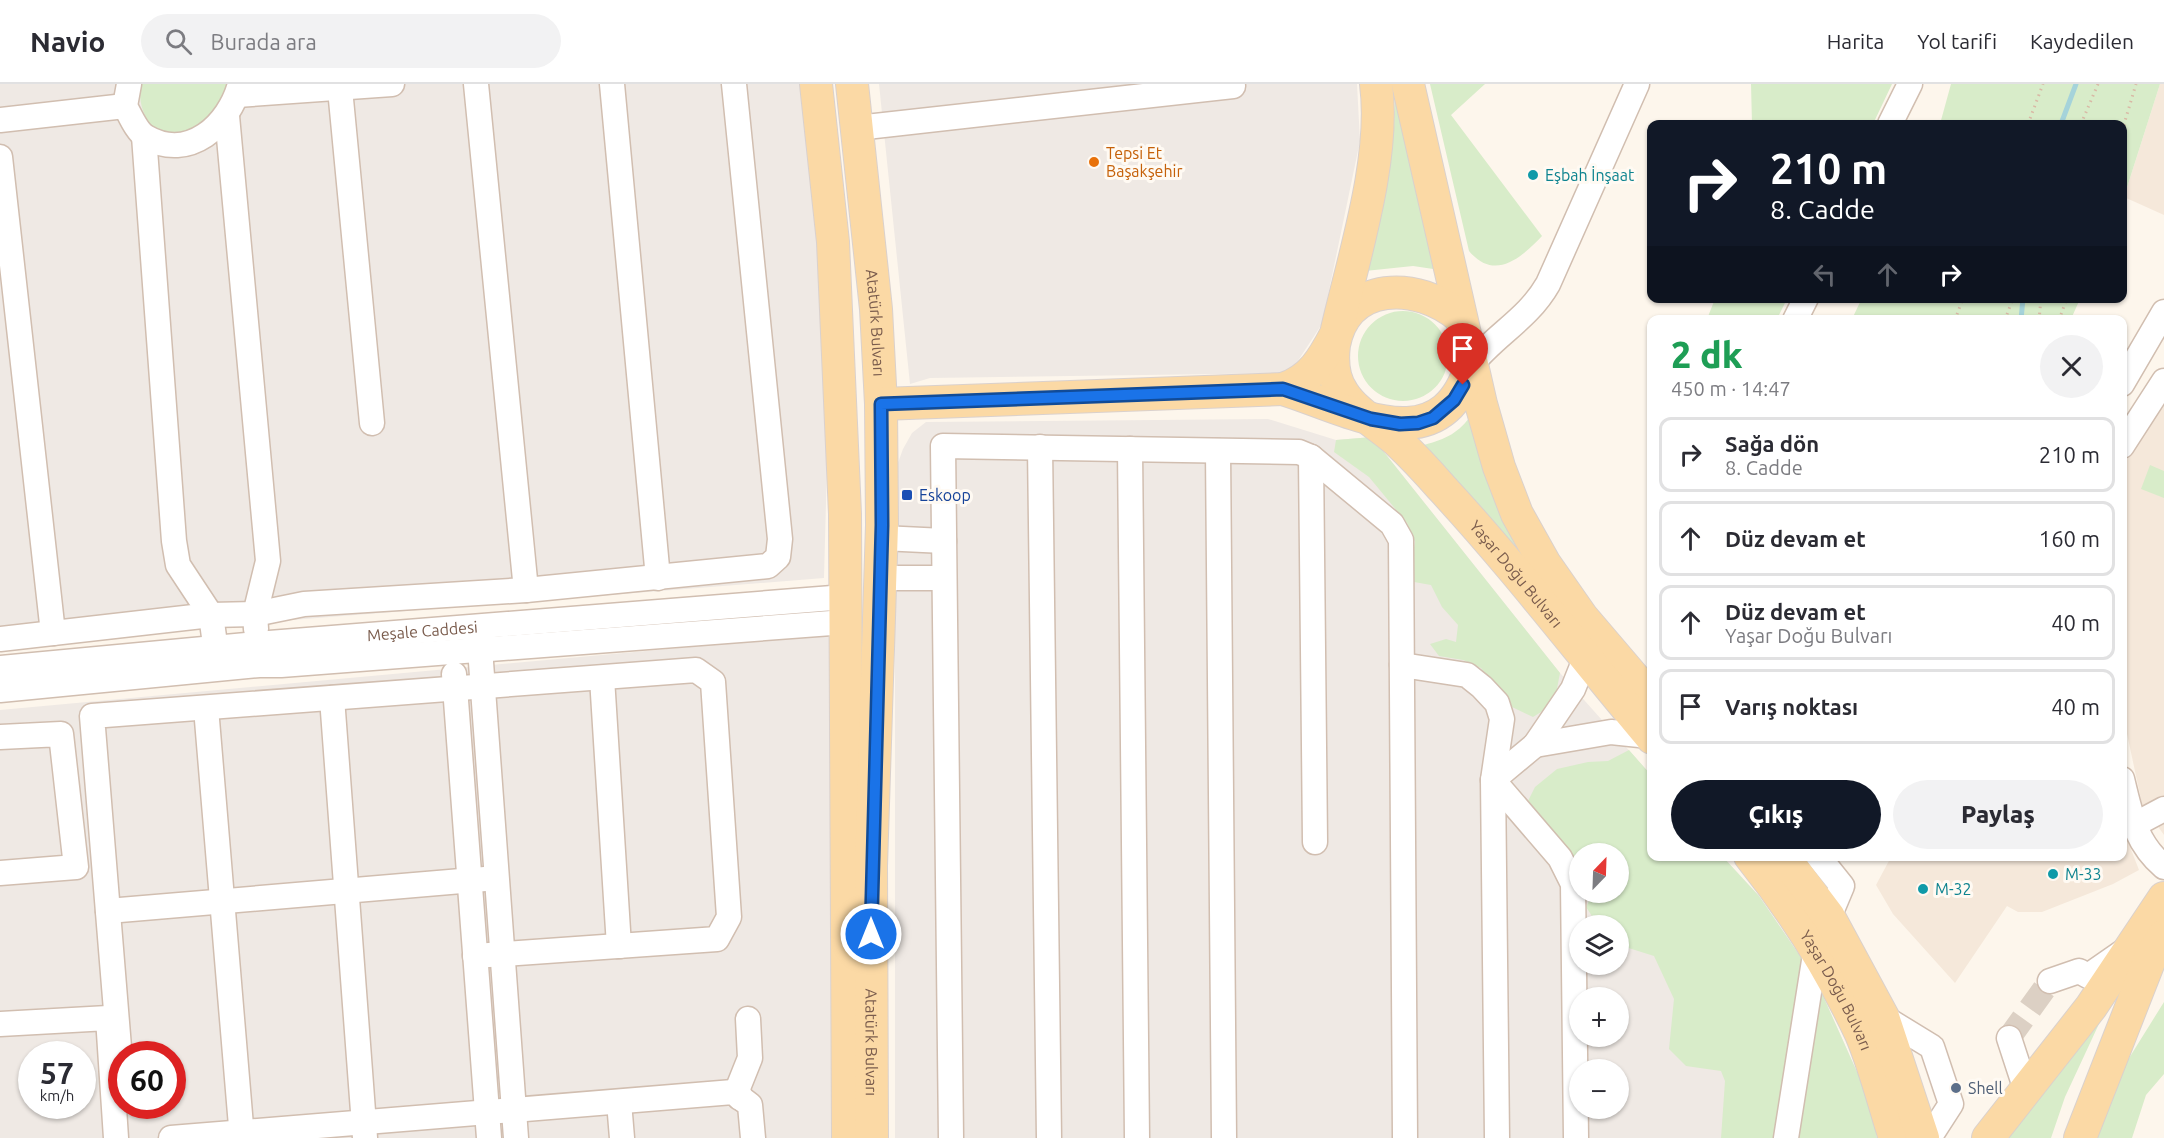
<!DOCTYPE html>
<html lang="tr">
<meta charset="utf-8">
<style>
:root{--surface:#fff;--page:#f2f2f3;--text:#2b2b33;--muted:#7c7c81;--line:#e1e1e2;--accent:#111827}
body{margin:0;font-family:Ubuntu,sans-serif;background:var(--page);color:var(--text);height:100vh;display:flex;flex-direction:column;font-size:22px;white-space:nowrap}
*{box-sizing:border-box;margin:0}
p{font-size:20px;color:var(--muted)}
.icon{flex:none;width:33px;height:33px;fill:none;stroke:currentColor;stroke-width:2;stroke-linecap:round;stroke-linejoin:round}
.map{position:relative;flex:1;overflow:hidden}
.panel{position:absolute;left:1647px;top:231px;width:480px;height:546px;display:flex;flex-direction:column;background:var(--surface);border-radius:12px;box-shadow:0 2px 4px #0004}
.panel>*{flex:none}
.guide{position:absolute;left:1647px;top:36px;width:480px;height:183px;border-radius:12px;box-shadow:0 2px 4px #0004;background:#111827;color:#fff;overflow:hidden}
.needle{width:39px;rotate:23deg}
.controls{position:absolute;left:1569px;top:759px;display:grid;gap:12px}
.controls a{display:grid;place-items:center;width:60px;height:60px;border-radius:50%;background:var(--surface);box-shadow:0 2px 4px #0004;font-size:30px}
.speed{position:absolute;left:18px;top:957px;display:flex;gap:12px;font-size:30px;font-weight:700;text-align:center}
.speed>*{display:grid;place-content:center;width:78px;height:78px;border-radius:50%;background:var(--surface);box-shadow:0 2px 4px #0004;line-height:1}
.speed small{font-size:15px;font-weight:400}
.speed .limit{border:9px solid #d22;background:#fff;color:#111}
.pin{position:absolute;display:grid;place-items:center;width:51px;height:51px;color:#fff;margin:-62px -26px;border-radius:50% 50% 50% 0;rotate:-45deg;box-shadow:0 0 6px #0007}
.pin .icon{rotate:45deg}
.me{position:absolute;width:66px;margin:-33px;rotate:0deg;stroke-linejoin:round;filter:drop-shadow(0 0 4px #0008)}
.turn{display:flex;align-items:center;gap:21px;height:126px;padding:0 24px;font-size:27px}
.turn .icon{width:78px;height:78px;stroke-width:2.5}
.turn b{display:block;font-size:42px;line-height:51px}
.lanes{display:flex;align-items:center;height:57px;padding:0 24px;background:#0003;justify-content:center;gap:30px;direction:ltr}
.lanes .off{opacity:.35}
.round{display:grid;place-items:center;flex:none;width:63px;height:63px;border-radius:32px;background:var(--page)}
.headline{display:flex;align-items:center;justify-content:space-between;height:102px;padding:0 24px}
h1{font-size:36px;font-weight:800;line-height:45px;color:#1e9e55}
.cta{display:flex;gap:12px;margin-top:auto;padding:12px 24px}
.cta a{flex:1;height:69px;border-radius:36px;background:var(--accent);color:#fff;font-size:24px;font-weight:800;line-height:69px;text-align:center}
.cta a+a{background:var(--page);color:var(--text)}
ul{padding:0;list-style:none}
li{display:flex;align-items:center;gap:18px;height:75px;margin:0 12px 9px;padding:0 12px;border:3px solid var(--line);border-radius:12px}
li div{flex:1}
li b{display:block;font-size:22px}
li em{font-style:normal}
header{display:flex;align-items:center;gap:36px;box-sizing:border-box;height:84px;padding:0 30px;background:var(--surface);border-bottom:2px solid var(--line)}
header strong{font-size:28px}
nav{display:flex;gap:33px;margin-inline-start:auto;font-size:21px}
.search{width:420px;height:54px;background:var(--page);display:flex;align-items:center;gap:15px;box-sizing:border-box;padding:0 21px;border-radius:33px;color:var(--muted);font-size:22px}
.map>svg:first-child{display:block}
</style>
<header>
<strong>Navio</strong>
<div class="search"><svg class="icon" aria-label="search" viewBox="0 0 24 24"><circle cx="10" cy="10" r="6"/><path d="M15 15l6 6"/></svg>Burada ara</div>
<nav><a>Harita</a><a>Yol tarifi</a><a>Kaydedilen</a></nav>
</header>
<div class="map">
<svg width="2164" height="1054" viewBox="0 0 2164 1054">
<rect width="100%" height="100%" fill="#fdf6ec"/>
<path fill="#f5e8da" d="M2160 0H2164V131L2124 113Z
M2164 317V751L2142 720 2123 631 2122 386 2133 363Z
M2123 745 2139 786 2113 800 2042 828H2018L2007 822 1955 899 1893 830 1876 801 1891 773 2122 772Z"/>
<path fill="#efe9e4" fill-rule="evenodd" d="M0 0H803L830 267 824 494 0 559Z
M879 0H1357L1360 57 1322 240 1290 289 930 294 910 300Z
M1268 335 1336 356 1372 353 1560 589 1651 691 1652 772 1723 773 1759 812 1815 894 1870 1017 1877 1054H895V387L903 365 912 349 926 338ZM1580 770H1618V808H1580ZM1580 842H1618V880H1580ZM1580 914H1618V952H1580ZM1580 986H1618V1024H1580Z
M831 550 833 1054H0V626ZM32 970H82V1022H32ZM122 970H172V1022H122Z"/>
<path fill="#d8ecc9" d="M141 0H231C224 14 205 45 191 51 158 64 135 29 141 0Z
M1430 0H1485L1451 31 1542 152C1522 173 1495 198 1469 167Z
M1751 0H1892L1873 40H1752Z
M1951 0H2160L2123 116 2122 40H1940Z
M1395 3 1440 186 1413 182 1365 187 1394 45Z
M1862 214H2080V215L2071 235H1852Z
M1715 215V214L1787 215 1777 235H1707Z
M1358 272a45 45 0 1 1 90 0a45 45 0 1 1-90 0Z
M1472 330 1529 480 1424 361C1446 355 1459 349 1472 330Z
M1372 353 1560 589 1554 620 1533 633 1512 623 1481 584 1463 576 1439 572 1430 560 1446 555 1456 558 1458 541 1442 523 1431 501 1414 498 1410 485 1415 458 1407 439 1369 393 1334 368 1336 356Z
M2150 381 2164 387V414L2141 405Z
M1629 666 1651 691 1652 772 1723 773 1759 812 1815 894 1870 1017 1877 1054H1721L1725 997 1721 987 1686 982 1669 965 1674 915 1654 872 1619 861 1618 842 1598 841 1586 823 1593 809 1618 808V770H1580L1579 788 1538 729 1527 719 1535 703 1557 685 1588 678 1608 677Z
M2111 914 2065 1013 2051 1054H2005Z
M2164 918V990L2146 1011 2132 1054H2097L2121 987Z"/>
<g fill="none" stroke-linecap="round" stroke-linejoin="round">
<path stroke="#a5d3da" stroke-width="5" d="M2061 40 2076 0
M2021 236 2023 214"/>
<path stroke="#dcd0c4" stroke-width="24" stroke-dasharray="24 12" stroke-linecap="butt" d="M2009 954 2050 897"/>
<g stroke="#d1beb0" stroke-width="27">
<g id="minor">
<path d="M129 0 125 22C130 31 137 48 146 53 189 78 229 41 240 0"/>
<path d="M476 0 526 506"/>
<path d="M612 0 658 494"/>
<path d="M340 5 372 339"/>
<path d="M237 11 392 0"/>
<path d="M227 32 268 477 255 530 256 545"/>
<path d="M0 36 125 22"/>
<path d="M1890 40 1910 0"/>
<path d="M857 44 1233 2"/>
<path d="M144 52 174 457 178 481 211 531 218 582"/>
<path d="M0 73 53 549"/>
<path d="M1795 236 1806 214"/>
<path d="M1471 281C1496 250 1528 235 1548 200L1637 0"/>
<path d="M2122 300 2164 228"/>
<path d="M2122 362 2164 297"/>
<path d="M1040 363 1049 1054"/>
<path d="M1130 365 1137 1054"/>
<path d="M1218 367 1224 1054"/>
<path d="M1311 373 1315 758"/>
<path d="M882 454 944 457"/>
<path d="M880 494H944"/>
<path d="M479 551 516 1054"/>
<path d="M0 555 211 531 255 530 304 520 526 506 768 482 778 473 780 455 734 0"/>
<path d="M1402 581 1467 591 1482 603 1497 619 1502 635 1493 696 1497 1054"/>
<path id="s1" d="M0 584 257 560 845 513"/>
<path d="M454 590 489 1054"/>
<path d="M602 594 619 862"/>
<path d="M0 606 259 581H281L845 538"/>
<path d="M332 614 365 1054"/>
<path d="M206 624 242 1054"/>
<path d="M0 653 61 650 76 783 0 789"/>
<path d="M1535 661 1611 648 1649 652"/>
<path d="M2122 695C2131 731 2135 758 2164 783"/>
<path d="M2134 741 2164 725"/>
<path d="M1818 772 1842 802 1829 833"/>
<path d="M108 827 485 795"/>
<path d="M2050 897 2079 887 2088 892 2124 867"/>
<path d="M1883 933 1932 963 1951 1020 1929 1054"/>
<path d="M0 940 108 934 116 1054"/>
<path d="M2009 954 2026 1006"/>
<path d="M122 1000 92 632 696 586 713 598 729 833 717 855 475 872"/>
<path d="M740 1014 738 1004 750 974 748 935"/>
<path d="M619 1018 622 1054"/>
<path d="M171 1054 733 1008 750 1021 753 1054"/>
<path d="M951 1054 943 362 1299 368 1311 373 1392 440 1401 456 1405 1054"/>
<path d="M1576 1054 1573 800 1560 774 1493 696 1535 661 1573 605 1585 575"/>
<path d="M1786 1054 1816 864"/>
</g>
</g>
<g stroke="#dad1cd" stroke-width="34">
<g id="major">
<path d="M816 0 833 158 845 430 848 1054"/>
<path id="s2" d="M852 0 876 225 881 320 882 441 871 782 872 1054"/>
<path d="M1408 0 1481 320 1499 383 1517 430 1545 480 1582 533 1652 615"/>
<path id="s3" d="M1460 233C1418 197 1346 196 1334 261 1332 277 1333 295 1343 309 1355 328 1380 342 1397 357 1412 371 1427 387 1441 403 1515 483 1582 571 1652 654"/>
<path d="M1283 305C1350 326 1441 381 1471 281"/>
<path d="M881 320 1283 305C1311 296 1323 275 1336 250 1353 175 1386 75 1376 0"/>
<path id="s4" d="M1750 772C1794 827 1831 886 1861 950 1875 983 1884 1020 1895 1054"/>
<path d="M1783 772 1829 833 1883 933 1923 1054"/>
<path d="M1988 1054 2091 923 2164 814"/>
<path d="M2080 1054 2152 870 2164 852"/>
</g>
</g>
<path stroke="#d9b8a5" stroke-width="3" stroke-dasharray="1.5 4.5" stroke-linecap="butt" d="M2028 40 2043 0
M2081 40 2098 0
M2122 47 2136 0
M1955 236 1963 214
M2005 236 2013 214
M2039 236 2041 214
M2059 236 2067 214"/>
<use href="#minor" stroke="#fff" stroke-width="24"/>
<use href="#major" stroke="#fbd9a5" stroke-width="32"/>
</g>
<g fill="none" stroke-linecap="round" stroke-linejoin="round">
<g stroke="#114b97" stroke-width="15">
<path id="route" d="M871 850 882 441 881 320 1283 305 1371 335 1400 340 1418 339 1433 334 1454 316 1463 301"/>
</g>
<use href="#route" stroke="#1a73e8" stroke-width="10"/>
</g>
<circle fill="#e8710a" stroke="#fffaf3" stroke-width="2" cx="1094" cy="78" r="6"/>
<g fill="#0f9aa8" stroke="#fffaf3" stroke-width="2">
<circle cx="1533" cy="91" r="6"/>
<circle cx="2053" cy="790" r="6"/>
<circle cx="1923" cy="805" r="6"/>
</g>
<rect fill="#1a4fb4" stroke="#fffaf3" stroke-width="2" x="901" y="405" width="12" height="12" rx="3"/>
<circle fill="#5c6f8a" stroke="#fffaf3" stroke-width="2" cx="1956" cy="1004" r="6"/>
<g text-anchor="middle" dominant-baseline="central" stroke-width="6" stroke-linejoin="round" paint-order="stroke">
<g font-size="16" fill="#c56008" stroke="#fffaf3" text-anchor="start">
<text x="1106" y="69">Tepsi Et<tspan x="1106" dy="18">Başakşehir</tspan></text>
</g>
<g font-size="16" fill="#0d838f" stroke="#fffaf3" text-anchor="start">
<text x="1545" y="91">Eşbah İnşaat</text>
<text x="2065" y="790">M-33</text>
<text x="1935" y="805">M-32</text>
</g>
<g font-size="16" fill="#7a5c4d" stroke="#fffaf3">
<text stroke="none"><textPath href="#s2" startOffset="240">Atatürk Bulvarı</textPath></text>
<text stroke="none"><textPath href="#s3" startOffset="460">Yaşar Doğu Bulvarı</textPath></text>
<text stroke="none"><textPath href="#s1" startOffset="424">Meşale Caddesi</textPath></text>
<text stroke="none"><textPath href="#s4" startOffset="160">Yaşar Doğu Bulvarı</textPath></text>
<text stroke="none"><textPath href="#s2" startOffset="960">Atatürk Bulvarı</textPath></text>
</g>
<g font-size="16" fill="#164399" stroke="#fffaf3" text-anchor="start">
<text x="919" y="411">Eskoop</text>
</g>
<g font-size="16" fill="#4e5e75" stroke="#fffaf3" text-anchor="start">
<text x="1968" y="1004">Shell</text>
</g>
</g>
</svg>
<div class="controls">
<a><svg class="needle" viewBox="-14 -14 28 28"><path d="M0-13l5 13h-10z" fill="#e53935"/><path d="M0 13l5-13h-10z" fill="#7c7c81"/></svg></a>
<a><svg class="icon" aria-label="layers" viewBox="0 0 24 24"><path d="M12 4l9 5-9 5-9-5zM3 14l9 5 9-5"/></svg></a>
<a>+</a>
<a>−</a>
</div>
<div class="speed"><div>57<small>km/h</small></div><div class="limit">60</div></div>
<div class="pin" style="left:1463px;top:301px;background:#d93025"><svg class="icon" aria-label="arrive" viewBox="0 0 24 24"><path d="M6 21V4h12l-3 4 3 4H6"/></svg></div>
<svg class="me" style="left:871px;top:850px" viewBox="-20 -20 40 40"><circle r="17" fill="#1a73e8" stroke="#fff" stroke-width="3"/><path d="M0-11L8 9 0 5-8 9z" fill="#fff"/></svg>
<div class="guide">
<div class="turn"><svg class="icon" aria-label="right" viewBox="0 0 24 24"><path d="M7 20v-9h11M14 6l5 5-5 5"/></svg><div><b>210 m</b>8. Cadde</div></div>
<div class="lanes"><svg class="icon off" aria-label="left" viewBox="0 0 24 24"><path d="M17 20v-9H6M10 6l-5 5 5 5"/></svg><svg class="icon off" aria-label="ahead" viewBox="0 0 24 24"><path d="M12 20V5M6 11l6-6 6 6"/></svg><svg class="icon" aria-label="right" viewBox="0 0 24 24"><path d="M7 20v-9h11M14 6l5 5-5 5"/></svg></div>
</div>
<section class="panel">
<div class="headline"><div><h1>2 dk</h1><p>450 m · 14:47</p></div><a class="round"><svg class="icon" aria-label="close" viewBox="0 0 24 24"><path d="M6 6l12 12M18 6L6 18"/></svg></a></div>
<ul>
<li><svg class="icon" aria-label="right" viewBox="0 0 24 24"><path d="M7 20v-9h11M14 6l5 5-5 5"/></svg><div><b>Sağa dön</b><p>8. Cadde</p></div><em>210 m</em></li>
<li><svg class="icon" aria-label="ahead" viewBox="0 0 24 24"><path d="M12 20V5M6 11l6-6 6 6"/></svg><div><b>Düz devam et</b></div><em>160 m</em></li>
<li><svg class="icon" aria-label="ahead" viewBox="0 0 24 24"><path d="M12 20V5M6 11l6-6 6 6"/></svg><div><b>Düz devam et</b><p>Yaşar Doğu Bulvarı</p></div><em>40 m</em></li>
<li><svg class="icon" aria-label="arrive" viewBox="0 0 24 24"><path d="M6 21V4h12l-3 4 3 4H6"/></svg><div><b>Varış noktası</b></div><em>40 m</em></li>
</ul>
<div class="cta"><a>Çıkış</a><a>Paylaş</a></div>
</section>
</div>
